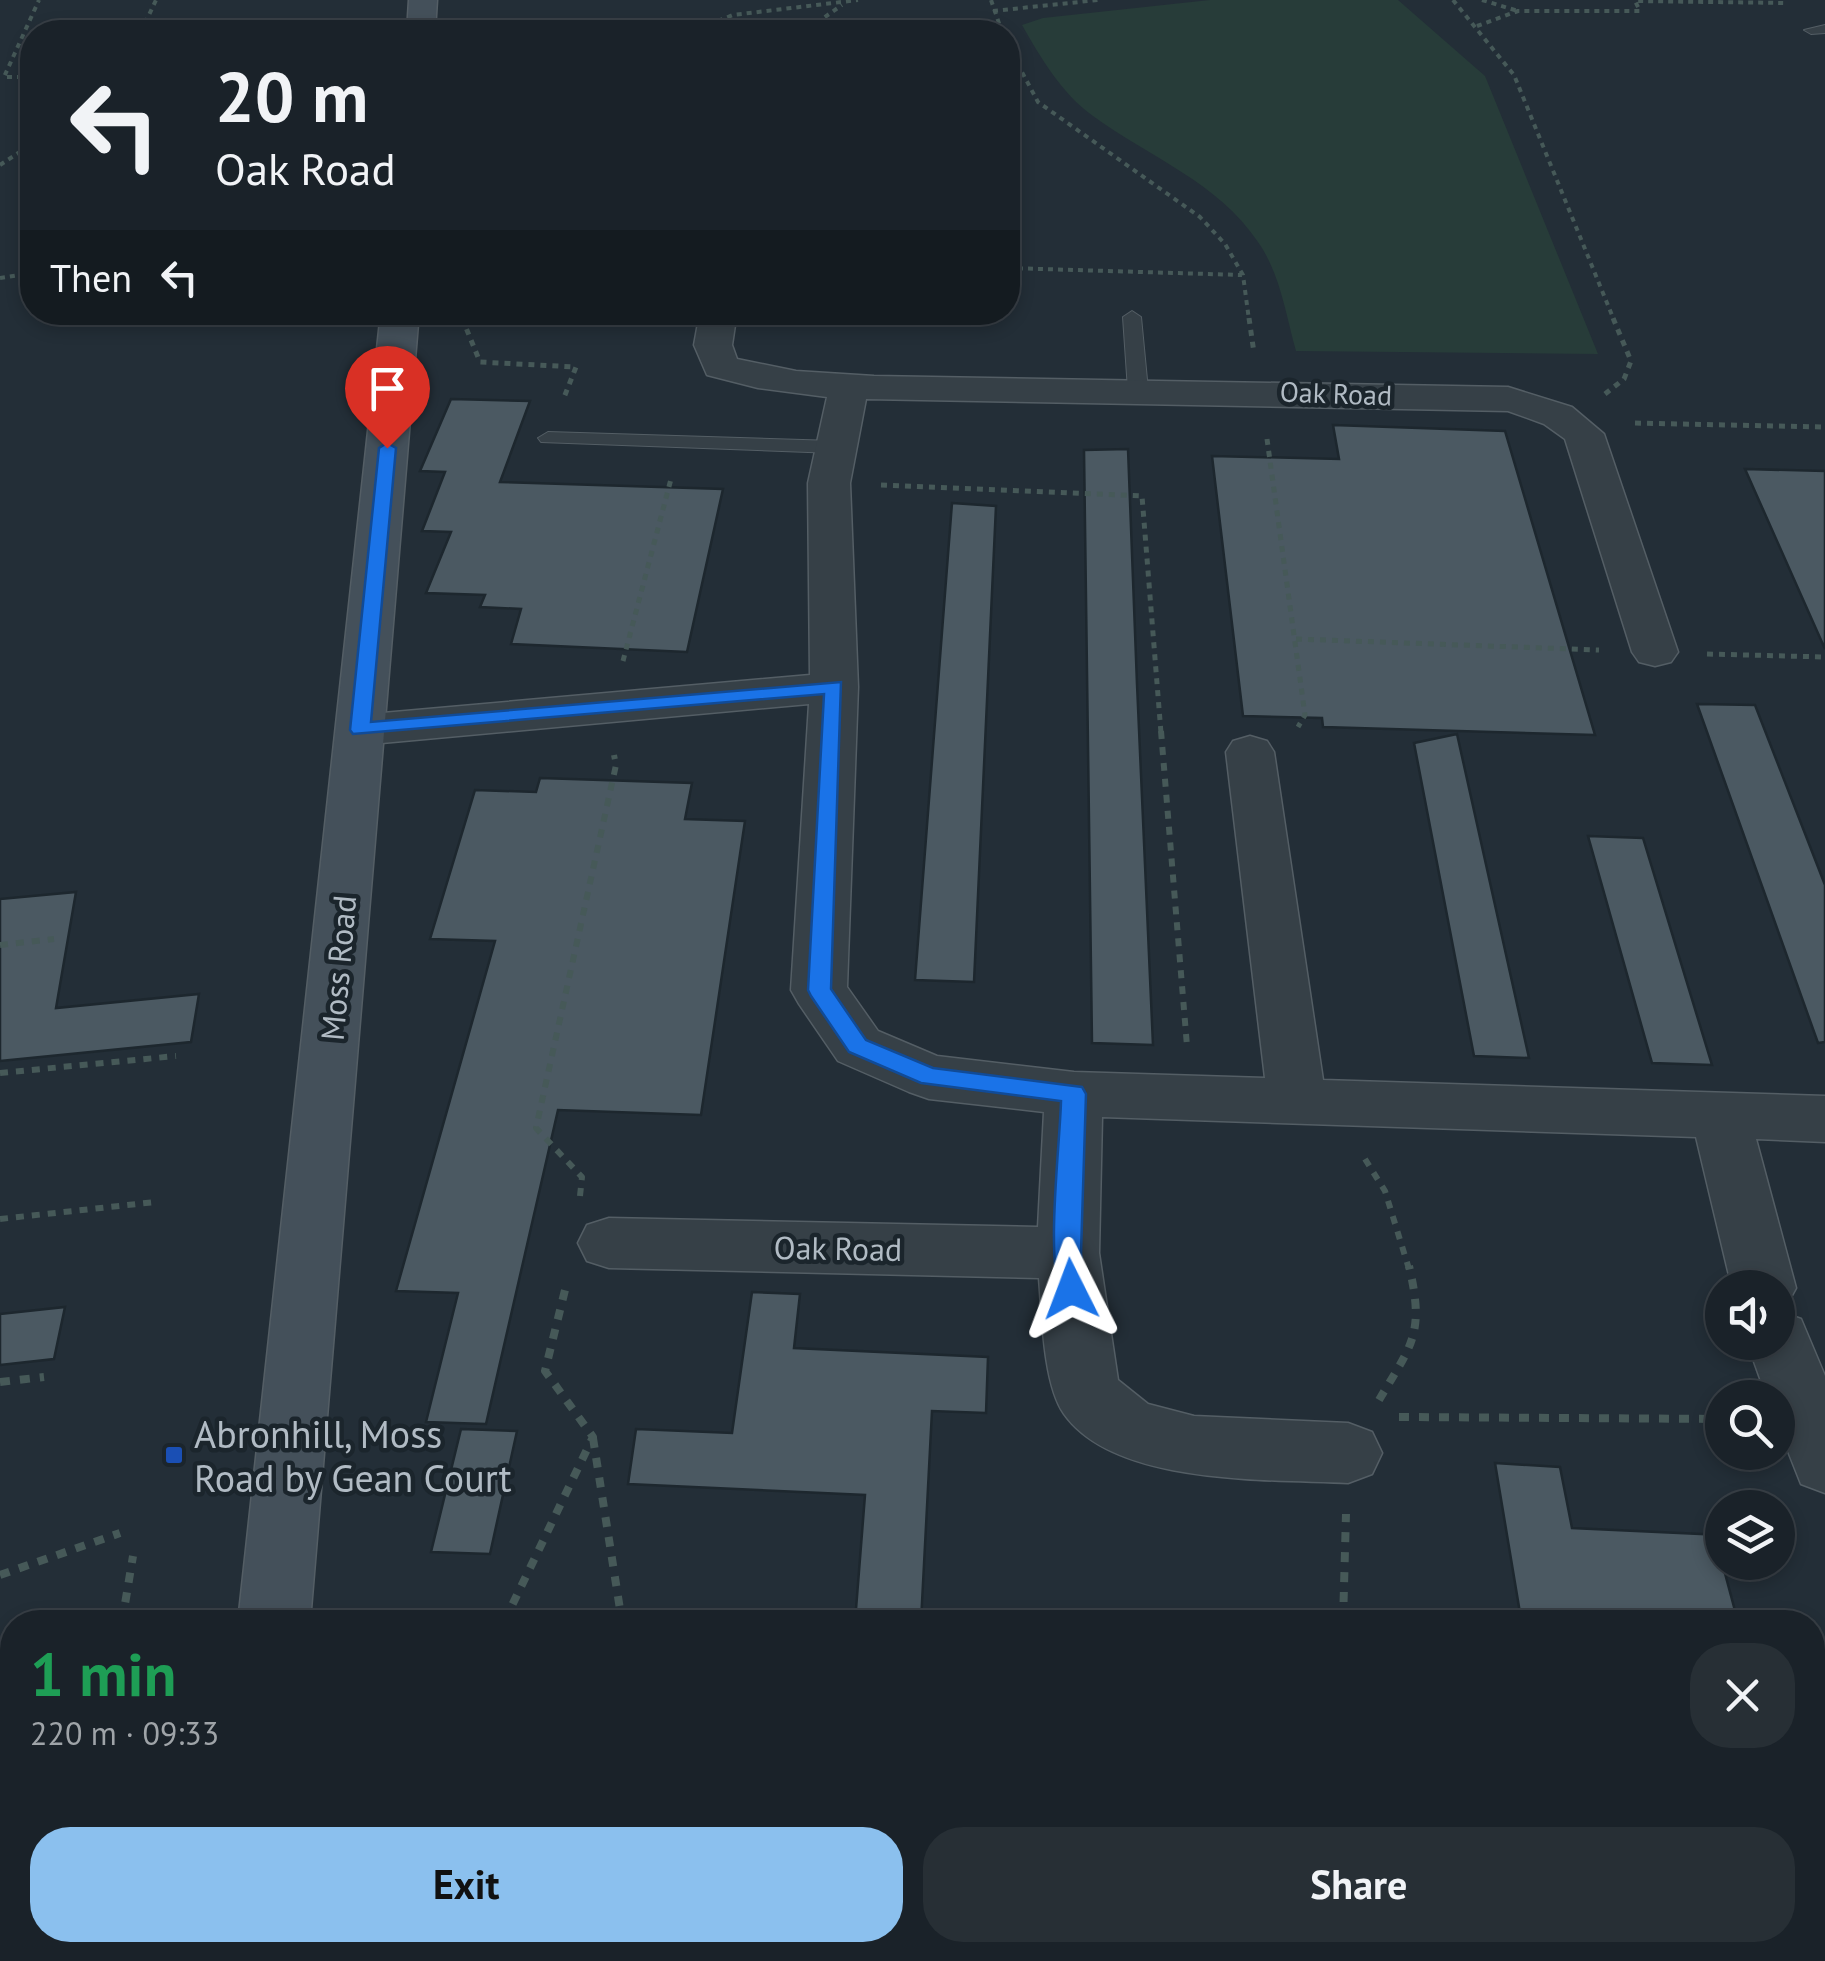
<!DOCTYPE html>
<meta charset="utf-8">
<style>
:root{--surface:#1a2229;--page:#272f35;--text:#f1f3f6;--muted:#9fa4a8;--line:#383f46;--accent:#8bc0ee}
body{margin:0;font-family:"PT Sans",sans-serif;background:var(--page);color:var(--text);height:100vh;display:flex;flex-direction:column;font-size:38px;white-space:nowrap}
*{box-sizing:border-box;margin:0}
p{font-size:32px;color:var(--muted)}
.icon{flex:none;width:55px;height:55px;fill:none;stroke:currentColor;stroke-width:2;stroke-linecap:round;stroke-linejoin:round}
.map{position:relative;flex:1;overflow:hidden}
.details{position:absolute;left:0px;top:1610px;width:1825px;height:352px;display:flex;flex-direction:column;background:var(--surface);border-radius:40px 40px 0 0;box-shadow:0 5px 15px #0003,0 0 0 2px var(--line)}
.details>*{flex:none}
.top-card{position:absolute;left:20px;top:20px;width:1000px;height:305px;border-radius:40px;box-shadow:0 5px 15px #0003,0 0 0 2px var(--line);background:#1a2229;color:var(--text);overflow:hidden}
.tools{position:absolute;left:1705px;top:1270px;display:grid;gap:20px}
.tools a{display:grid;place-items:center;width:90px;height:90px;border-radius:50%;background:var(--surface);box-shadow:0 5px 15px #0003,0 0 0 2px var(--line);font-size:50px}
.pin{position:absolute;display:grid;place-items:center;width:85px;height:85px;color:#fff;margin:-102px -42px;border-radius:50% 50% 50% 0;rotate:-45deg;box-shadow:0 0 10px #0007}
.pin .icon{rotate:45deg}
.me{position:absolute;width:110px;margin:-55px;rotate:357deg;stroke-linejoin:round;filter:drop-shadow(0 0 8px #0008)}
.turn{display:flex;align-items:center;gap:35px;height:210px;padding:0 30px;font-size:45px}
.turn .icon{width:130px;height:130px;stroke-width:2.5}
.turn b{display:block;font-size:70px;line-height:85px}
.then{display:flex;align-items:center;height:95px;padding:0 30px;background:#0003;gap:20px;font-size:38px}
.round{display:grid;place-items:center;flex:none;width:105px;height:105px;border-radius:40px;background:var(--page)}
.overview{display:flex;align-items:center;justify-content:space-between;height:170px;padding:0 30px}
h1{font-size:60px;font-weight:800;line-height:75px;color:#1e9e55}
.primary-button{display:flex;gap:20px;margin-top:auto;padding:20px 30px}
.primary-button a{flex:1;height:115px;border-radius:40px;background:var(--accent);color:#111;font-size:40px;font-weight:800;line-height:115px;text-align:center}
.primary-button a+a{background:var(--page);color:var(--text)}
.map>svg:first-child{display:block}
</style>
<div class="map">
<svg width="1825" height="1961" viewBox="0 0 1825 1961">
<rect width="100%" height="100%" fill="#232e37"/>
<path fill="#273c39" d="M1210 0H1398L1485 76 1598 354 1296 351C1286 315 1280 273 1258 242 1218 182 1149 157 1093 116 1061 93 1041 58 1022 25L1043 18Z"/>
<path fill="#4b5962" stroke="#1d272e" stroke-width="2.5" d="M451 399 530 401 500 482 723 489 687 652 511 644 521 609 480 607 485 595 426 593 451 532 422 531 445 472 420 471Z
M1333 425 1505 431 1595 735 1323 727 1322 718 1243 716 1212 456 1339 459Z
M1128 449 1137 684 1153 1045 1092 1043 1084 450Z
M1745 469 1825 471V649Z
M952 503 996 506 974 982 915 980Z
M1697 704 1755 705 1825 885V1042L1818 1043Z
M1457 734 1529 1058 1474 1056 1414 743Z
M540 778 692 783 685 819 745 821 701 1115 558 1110 486 1424 426 1422 458 1293 396 1291 495 941 430 939 475 790 536 792Z
M1588 836 1643 838 1712 1065 1652 1063Z
M76 892 56 1008 199 994 191 1042 0 1061V899Z
M752 1292 800 1294 794 1348 988 1357 986 1413 932 1411 921 1622H855L865 1495 628 1484 636 1429 732 1433Z
M65 1307 54 1359 0 1365V1314Z
M461 1429 517 1431 490 1554 431 1552Z
M1495 1463 1560 1467 1572 1528 1722 1535V1562L1738 1622H1668L1520 1613Z"/>
<g fill="none" stroke-linecap="round" stroke-linejoin="round">
<g stroke="#545e65" stroke-width="2">
<path id="lane" d="M1825 25V33L1811 34 1804 30Z
M1132 311 1141 317 1148 390 1138 396 1128 390 1123 317Z
M548 432 835 441 845 447 835 453 541 442 538 438Z"/>
</g>
<g stroke="#545e65" stroke-width="3">
<path id="street" d="M700 312H737L732 345 737 359 796 371 874 376 1508 387 1572 407 1604 434 1678 652 1671 662 1655 666 1639 662 1632 652 1565 439 1544 424 1508 411 866 399 850 483 858 687 847 987 878 1031 937 1056 1074 1072 1265 1078 1226 752 1233 741 1250 736 1267 741 1274 752 1323 1080 1825 1096V1142L1756 1139 1796 1288 1786 1306 1778 1310V1288H1732L1696 1137 1102 1117 1099 1253 1118 1380 1148 1404 1194 1416 1348 1423 1372 1432 1382 1453 1372 1474 1348 1483C1269 1479 1115 1486 1064 1414 1043 1384 1042 1314 1039 1278L609 1268 587 1261 578 1243 587 1225 609 1218 1038 1227 1044 1112 929 1099 909 1092 838 1061 799 1004 791 990 809 704 360 745 343 741 336 730 343 719 360 715 810 675 808 483 827 397 758 388 707 375 694 345Z
M1778 1311 1801 1319 1825 1376V1493L1801 1484 1778 1426V1398H1767L1747 1342H1778Z"/>
</g>
<g stroke="#545e65" stroke-width="3">
<path id="secondary" d="M409 0H437L435 32H407Z
M381 312H419L310 1622H238Z
M201 1950H281V1961H199Z"/>
</g>
<path stroke="#465958" stroke-width="4" stroke-dasharray="5 5" stroke-linecap="butt" d="M991 0 1002 32
M1453 0 1514 75 1614 320
M1482 0 1518 11
M993 11 1098 0
M1477 26 1518 11H1640L1635 1 1787 3
M141 32 156 0
M690 32 733 15 858 0
M814 32 815 24 842 5
M1008 46 1038 102 1200 217 1225 244 1243 275 1249 320
M32 77H4L39 0
M0 165 32 144
M1008 268 1242 275
M0 278 32 273
M460 312 463 320"/>
<path stroke="#465958" stroke-width="5" stroke-dasharray="6 6" stroke-linecap="butt" d="M462 318 480 362 576 367 563 400
M1249 318 1254 353
M1605 394 1624 379 1631 361 1613 318
M1635 423 1825 427
M1267 439 1305 715 1298 727
M881 485 1142 496 1161 733
M1296 639 1599 650
M1707 654 1825 657
M623 661 671 479"/>
<path stroke="#465958" stroke-width="6" stroke-dasharray="8 8" stroke-linecap="butt" d="M1161 731 1187 1046
M0 945 54 939
M0 1073 176 1056
M1365 1159 1385 1191 1409 1269
M580 1196 582 1177 536 1128 616 765 614 755
M0 1219 155 1202"/>
<path stroke="#465958" stroke-width="8" stroke-dasharray="10 10" stroke-linecap="butt" d="M0 1382 44 1377
M1379 1400C1412 1344 1425 1334 1409 1266
M1399 1417 1722 1419
M593 1438 622 1622
M0 1575 120 1533
M122 1622 133 1556
M504 1622 593 1437 545 1371 567 1282
M1343 1622 1346 1514
M0 1725 12 1727
M1812 1770 1825 1771
M1268 1950 1269 1961
M345 1961 348 1950
M777 1961 787 1950"/>
<use href="#lane" fill="#364047" fill-rule="evenodd"/>
<use href="#street" fill="#364047" fill-rule="evenodd"/>
<use href="#secondary" fill="#44505a" fill-rule="evenodd"/>
</g>
<path fill="#1a73e8" stroke="#114b97" stroke-width="2.5" d="M387 443 396 448 371 722 841 682 831 989 866 1040 933 1068 1082 1087 1086 1094 1081 1253 1084 1289 1080 1297 1071 1300 1062 1297C1045 1262 1060 1145 1061 1101L921 1083 849 1052 811 996 808 990 824 694 353 734 350 730 379 448Z"/>
<rect fill="#1a4fb4" stroke="#1b252c" stroke-width="4" x="164" y="1445" width="20" height="20" rx="5"/>
<g text-anchor="middle" dominant-baseline="central" stroke-width="9" stroke-linejoin="round" paint-order="stroke">
<g font-size="28" fill="#b1bbc4" stroke="#1b252c">
<text transform="translate(1336 393) rotate(2)">Oak Road</text>
</g>
<g font-size="32" fill="#b1bbc4" stroke="#1b252c">
<text transform="translate(338 968) rotate(-85)">Moss Road</text>
<text transform="translate(838 1248) rotate(1)">Oak Road</text>
</g>
<g font-size="38" fill="#b1bbc4" stroke="#1b252c" text-anchor="start">
<text x="194" y="1433">Abronhill, Moss<tspan x="194" dy="44">Road by Gean Court</tspan></text>
</g>
</g>
</svg>
<div class="tools">
<a><svg class="icon" aria-label="sound" viewBox="0 0 24 24"><path d="M4 9h4l5-4v14l-5-4H4zM17 9q2 3 0 6"/></svg></a>
<a><svg class="icon" aria-label="search" viewBox="0 0 24 24"><circle cx="10" cy="10" r="6"/><path d="M15 15l6 6"/></svg></a>
<a><svg class="icon" aria-label="layers" viewBox="0 0 24 24"><path d="M12 4l9 5-9 5-9-5zM3 14l9 5 9-5"/></svg></a>
</div>
<div class="pin" style="left:387px;top:448px;background:#d93025"><svg class="icon" aria-label="arrive" viewBox="0 0 24 24"><path d="M6 21V4h12l-3 4 3 4H6"/></svg></div>
<svg class="me" style="left:1071px;top:1289px" viewBox="-20 -20 40 40"><path d="M0-17L14 15 0 8-14 15z" fill="#1a73e8" stroke="#fff" stroke-width="4"/></svg>
<div class="top-card">
<div class="turn"><svg class="icon" aria-label="left" viewBox="0 0 24 24"><path d="M17 20v-9H6M10 6l-5 5 5 5"/></svg><div><b>20 m</b>Oak Road</div></div>
<div class="then">Then<svg class="icon" aria-label="left" viewBox="0 0 24 24"><path d="M17 20v-9H6M10 6l-5 5 5 5"/></svg></div>
</div>
<section class="details">
<div class="overview"><div><h1>1 min</h1><p>220 m · 09:33</p></div><a class="round"><svg class="icon" aria-label="close" viewBox="0 0 24 24"><path d="M6 6l12 12M18 6L6 18"/></svg></a></div>
<div class="primary-button"><a>Exit</a><a>Share</a></div>
</section>
</div>
